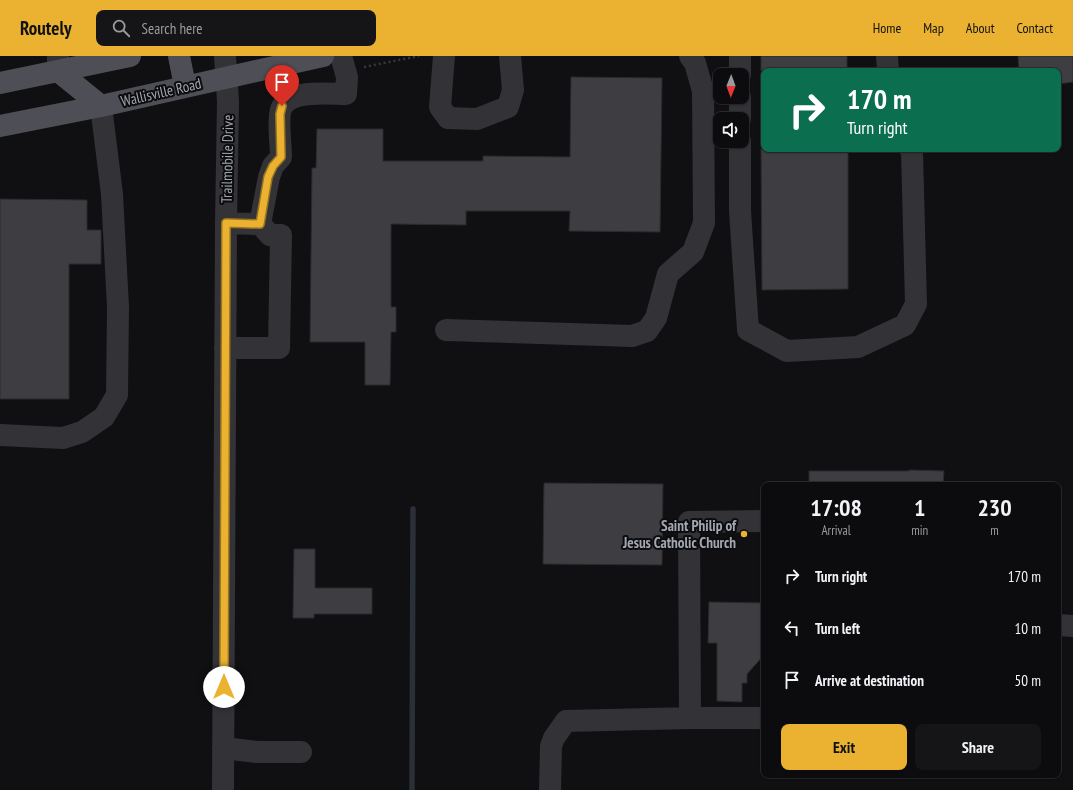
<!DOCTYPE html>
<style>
:root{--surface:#0c0c0e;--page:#151517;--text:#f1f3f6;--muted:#9a9b9e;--line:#2c2c2e;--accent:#eab230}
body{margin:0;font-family:"PT Sans Narrow",sans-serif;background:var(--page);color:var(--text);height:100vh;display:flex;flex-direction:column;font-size:15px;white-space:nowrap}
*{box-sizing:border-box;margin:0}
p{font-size:13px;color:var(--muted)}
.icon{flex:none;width:22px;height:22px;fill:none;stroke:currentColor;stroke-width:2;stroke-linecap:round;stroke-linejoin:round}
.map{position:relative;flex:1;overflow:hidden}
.side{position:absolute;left:761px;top:426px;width:300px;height:296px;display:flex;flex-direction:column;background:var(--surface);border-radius:8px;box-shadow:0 1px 3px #0004,0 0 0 1px var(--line)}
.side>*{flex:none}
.top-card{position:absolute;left:761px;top:12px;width:300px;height:84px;border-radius:8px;box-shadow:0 1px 3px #0004,0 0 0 1px var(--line);background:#0b6e4f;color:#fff;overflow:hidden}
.needle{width:26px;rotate:181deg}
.tools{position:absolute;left:713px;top:12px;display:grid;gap:8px}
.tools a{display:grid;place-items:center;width:36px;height:36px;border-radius:8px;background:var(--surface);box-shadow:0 1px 3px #0004,0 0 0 1px var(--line);font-size:20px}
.pin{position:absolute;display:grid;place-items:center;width:34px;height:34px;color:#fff;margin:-41px -17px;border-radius:50% 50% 50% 0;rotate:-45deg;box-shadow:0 0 4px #0007}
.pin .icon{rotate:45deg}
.me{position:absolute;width:44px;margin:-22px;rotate:0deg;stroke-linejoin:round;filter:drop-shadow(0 0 3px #0008)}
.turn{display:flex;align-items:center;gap:14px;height:84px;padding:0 20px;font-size:18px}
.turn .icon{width:52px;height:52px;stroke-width:2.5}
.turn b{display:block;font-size:28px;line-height:34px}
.eta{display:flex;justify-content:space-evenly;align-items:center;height:68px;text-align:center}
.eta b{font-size:24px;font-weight:700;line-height:28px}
.primary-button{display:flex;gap:8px;margin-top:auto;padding:8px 20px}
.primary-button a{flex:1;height:46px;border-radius:8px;background:var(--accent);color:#111;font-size:16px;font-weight:700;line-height:46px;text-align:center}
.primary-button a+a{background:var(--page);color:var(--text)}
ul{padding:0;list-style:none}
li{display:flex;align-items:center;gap:12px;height:52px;padding:0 20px}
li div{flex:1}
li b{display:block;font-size:15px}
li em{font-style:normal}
header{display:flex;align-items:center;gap:24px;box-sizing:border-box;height:56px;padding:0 20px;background:var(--accent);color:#111}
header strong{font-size:19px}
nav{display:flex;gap:22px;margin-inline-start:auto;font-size:14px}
.search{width:280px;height:36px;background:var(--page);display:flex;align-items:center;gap:10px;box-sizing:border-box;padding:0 14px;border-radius:8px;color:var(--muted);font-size:15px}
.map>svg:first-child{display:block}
</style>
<header>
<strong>Routely</strong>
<div class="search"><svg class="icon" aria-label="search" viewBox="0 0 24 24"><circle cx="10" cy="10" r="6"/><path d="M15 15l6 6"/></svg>Search here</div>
<nav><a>Home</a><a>Map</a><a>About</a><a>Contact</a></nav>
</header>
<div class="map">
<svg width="1073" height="734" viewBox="0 0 1073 734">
<rect width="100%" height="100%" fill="#101012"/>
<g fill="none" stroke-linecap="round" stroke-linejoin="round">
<path stroke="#2a3037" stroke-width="5.5" d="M412 734 413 453"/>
</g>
<path fill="#3d3d42" stroke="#2b2a2e" d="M761 0H847V15H761Z
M1018 0H1073V26L1058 28V15H1019Z
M571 21 662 22 660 176 569 175 570 155H466V169L391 168V251H396V276H391L390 329H365V286H310L312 112H316L317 73H383V105H483V100L570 101Z
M761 93H848V233L762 234Z
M0 143 87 144V174H101V208H69V343H0Z
M909 414 944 415 943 429H809V415H909Z
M544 427 663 428 662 509 543 508Z
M294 493H315V532H372V558H314V562H293Z
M709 546 764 547V599L747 618V627H742V646L717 645V587H708Z"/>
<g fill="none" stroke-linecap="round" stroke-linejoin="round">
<path stroke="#38393e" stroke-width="2.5" stroke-dasharray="2 3" stroke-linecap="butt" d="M364 11 419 0"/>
<path stroke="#323237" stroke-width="22" d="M58 0V15
M444 0 440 51 448 62 477 63 508 51 513 34 510 0
M740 0V19
M887 0 888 15
M740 41V63
M740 85V155L748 274 787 295 858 291 905 269 916 248 912 96 910 93
M226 167 260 168 269 121 273 110 281 101C281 91 277 59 282 51 291 33 329 38 346 38L347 21 341 0
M446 274 632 280 647 275 656 262 668 218 693 196 704 167 703 35 695 7 690 0
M225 292H279L281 179H270L260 168
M0 379 63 382 82 376 104 361 117 339 118 251 112 138 101 50
M764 465 689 466 690 662H764
M1058 569 1073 570
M223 692 257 696H301
M223 734 226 167 228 45 225 0
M550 734 551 690 554 682 566 665 690 662"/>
<path stroke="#4e4f56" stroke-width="22" d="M179 0 185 30
M58 15 101 50
M0 27 130 0
M0 70 101 50 323 0"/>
</g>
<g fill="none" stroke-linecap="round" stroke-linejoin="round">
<g stroke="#98741f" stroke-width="10">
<path id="route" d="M224 631 226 167 260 168 268 121 273 110 281 101 280 58 282 50"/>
</g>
<use href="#route" stroke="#eab230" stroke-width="7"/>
</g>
<circle fill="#eab230" stroke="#0c0c0d" stroke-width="1.5" cx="744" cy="478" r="4"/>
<g text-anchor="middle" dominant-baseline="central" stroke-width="4" stroke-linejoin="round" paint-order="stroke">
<g font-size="15" fill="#a2a6b2" stroke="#0c0c0d">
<text transform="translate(161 36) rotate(-13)">Wallisville Road</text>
<text transform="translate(227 103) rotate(-89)">Trailmobile Drive</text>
</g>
<g font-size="15" font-weight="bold" fill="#a2a6b2" stroke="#0c0c0d" text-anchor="end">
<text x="736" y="469">Saint Philip of<tspan x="736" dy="17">Jesus Catholic Church</tspan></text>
</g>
</g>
</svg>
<div class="tools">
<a><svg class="needle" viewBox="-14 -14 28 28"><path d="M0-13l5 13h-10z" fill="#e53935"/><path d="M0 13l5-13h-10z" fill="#9a9b9e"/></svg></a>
<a><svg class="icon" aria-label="sound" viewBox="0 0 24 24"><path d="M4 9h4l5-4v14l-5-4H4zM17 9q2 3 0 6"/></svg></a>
</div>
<div class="pin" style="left:282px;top:50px;background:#d93025"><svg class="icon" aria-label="arrive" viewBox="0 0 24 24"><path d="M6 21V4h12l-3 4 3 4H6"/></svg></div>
<svg class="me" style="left:224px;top:631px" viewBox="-20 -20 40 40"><circle r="19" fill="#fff"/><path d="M0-13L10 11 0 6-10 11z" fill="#eab230"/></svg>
<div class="top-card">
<div class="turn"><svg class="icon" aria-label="right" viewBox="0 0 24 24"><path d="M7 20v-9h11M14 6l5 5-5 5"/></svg><div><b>170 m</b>Turn right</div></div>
</div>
<section class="side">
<div class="eta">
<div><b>17:08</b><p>Arrival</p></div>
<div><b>1</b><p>min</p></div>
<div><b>230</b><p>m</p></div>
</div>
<ul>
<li><svg class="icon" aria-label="right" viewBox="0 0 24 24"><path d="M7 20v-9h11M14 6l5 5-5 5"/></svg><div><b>Turn right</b></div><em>170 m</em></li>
<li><svg class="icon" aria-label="left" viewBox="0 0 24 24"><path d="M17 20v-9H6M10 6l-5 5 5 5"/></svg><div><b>Turn left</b></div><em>10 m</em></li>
<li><svg class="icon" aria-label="arrive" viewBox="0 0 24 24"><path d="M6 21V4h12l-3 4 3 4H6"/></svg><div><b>Arrive at destination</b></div><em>50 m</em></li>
</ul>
<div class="primary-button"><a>Exit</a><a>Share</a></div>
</section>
</div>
